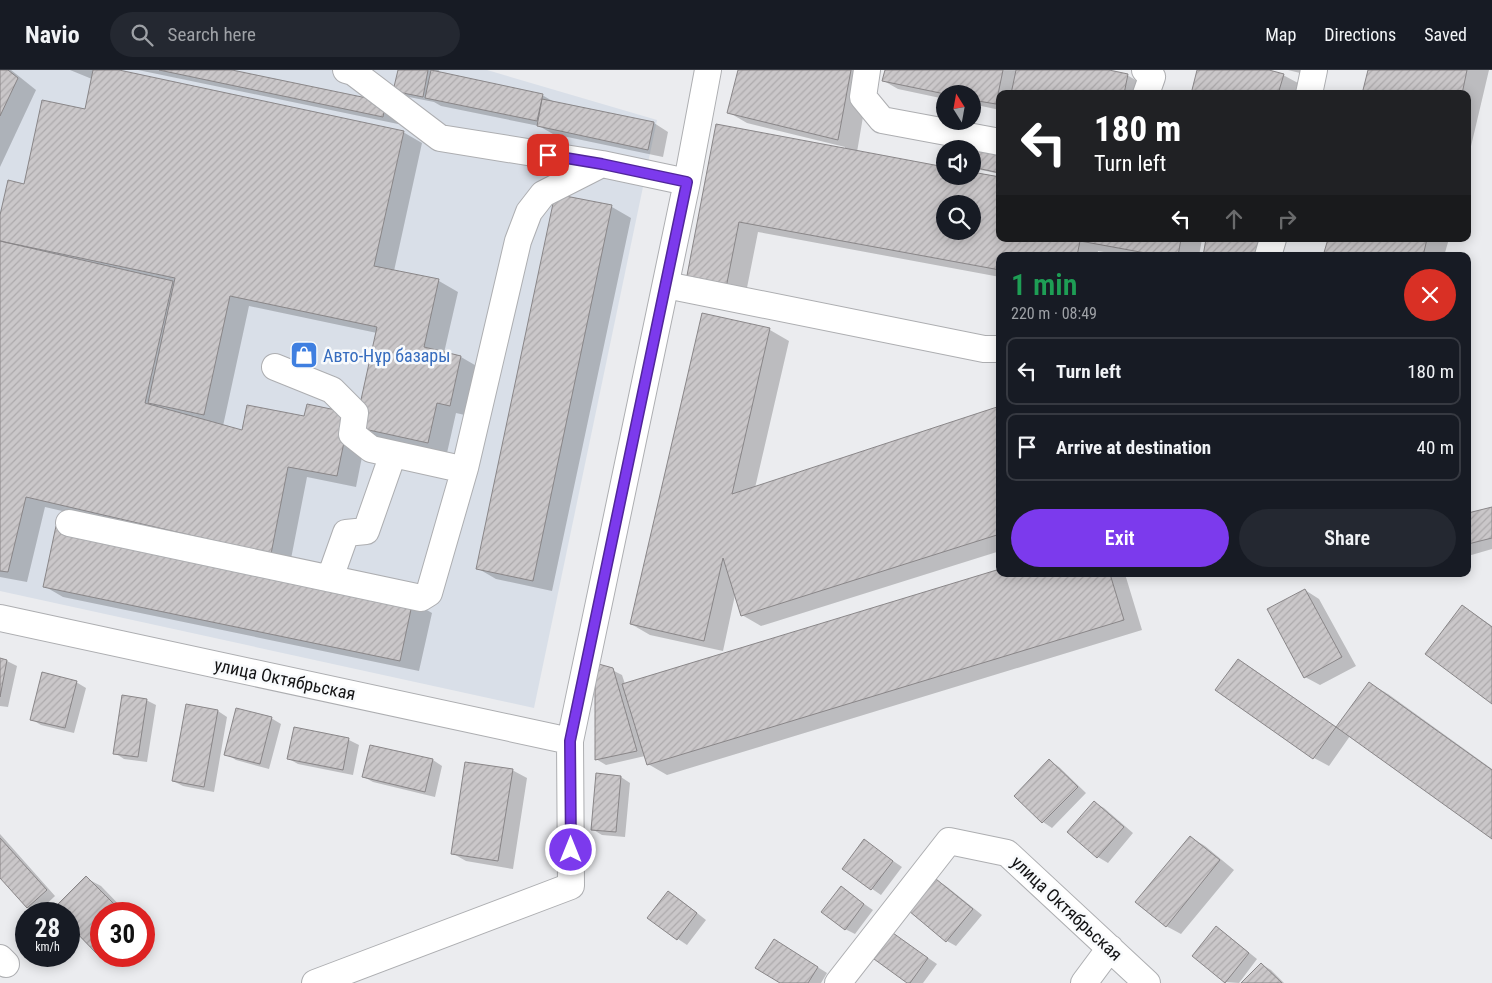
<!DOCTYPE html>
<meta charset="utf-8">
<style>
:root{--surface:#171b24;--page:#242831;--text:#f1f3f6;--muted:#9ea1a6;--line:#363941;--accent:#7c3aed}
body{margin:0;font-family:"Roboto Condensed",sans-serif;background:var(--page);color:var(--text);height:100vh;display:flex;flex-direction:column;font-size:19px;white-space:nowrap}
*{box-sizing:border-box;margin:0}
p{font-size:16px;color:var(--muted)}
.icon{flex:none;width:28px;height:28px;fill:none;stroke:currentColor;stroke-width:2;stroke-linecap:round;stroke-linejoin:round}
.map{position:relative;flex:1;overflow:hidden}
.sheet{position:absolute;left:996px;top:182px;width:475px;height:325px;display:flex;flex-direction:column;background:var(--surface);border-radius:10px;box-shadow:0 2px 12px #0003}
.sheet>*{flex:none}
.guide{position:absolute;left:996px;top:20px;width:475px;height:152px;border-radius:10px;box-shadow:0 2px 12px #0003;background:#202124;color:#fff;overflow:hidden}
.needle{width:32px;rotate:349deg}
.tools{position:absolute;left:936px;top:15px;display:grid;gap:10px}
.tools a{display:grid;place-items:center;width:45px;height:45px;border-radius:50%;background:var(--surface);box-shadow:0 2px 12px #0003;font-size:25px}
.speed{position:absolute;left:15px;top:832px;display:flex;gap:10px;font-size:25px;font-weight:700;text-align:center}
.speed>*{display:grid;place-content:center;width:65px;height:65px;border-radius:50%;background:var(--surface);box-shadow:0 2px 12px #0003;line-height:1}
.speed small{font-size:12px;font-weight:400}
.speed .limit{border:8px solid #d22;background:#fff;color:#111}
.pin{position:absolute;display:grid;place-items:center;width:42px;height:42px;color:#fff;margin:-21px;border-radius:10px;box-shadow:0 2px 8px #0006}
.me{position:absolute;width:55px;margin:-28px;rotate:0deg;stroke-linejoin:round;filter:drop-shadow(0 0 4px #0008)}
.turn{display:flex;align-items:center;gap:18px;height:105px;padding:0 15px;font-size:22px}
.turn .icon{width:65px;height:65px;stroke-width:2.5}
.turn b{display:block;font-size:35px;line-height:42px}
.lanes{display:flex;align-items:center;height:48px;padding:0 15px;background:#0003;justify-content:center;gap:25px;direction:ltr}
.lanes .off{opacity:.35}
.round{display:grid;place-items:center;flex:none;width:52px;height:52px;border-radius:26px;background:var(--page)}
.headline{display:flex;align-items:center;justify-content:space-between;height:85px;padding:0 15px}
h1{font-size:30px;font-weight:600;line-height:38px;color:#1e9e55}
.cta{display:flex;gap:10px;margin-top:auto;padding:10px 15px}
.cta a{flex:1;height:58px;border-radius:30px;background:var(--accent);color:#fff;font-size:20px;font-weight:600;line-height:58px;text-align:center}
.cta a+a{background:var(--page);color:var(--text)}
ul{padding:0;list-style:none}
li{display:flex;align-items:center;gap:15px;height:68px;margin:0 10px 8px;padding:0 5px;border:2px solid var(--line);border-radius:10px}
li div{flex:1}
li b{display:block;font-size:19px}
li em{font-style:normal}
header{display:flex;align-items:center;gap:30px;box-sizing:border-box;height:70px;padding:0 25px;background:var(--surface);border-bottom:1px solid var(--line)}
header strong{font-size:24px}
nav{display:flex;gap:28px;margin-inline-start:auto;font-size:18px}
.search{width:350px;height:45px;background:var(--page);display:flex;align-items:center;gap:12px;box-sizing:border-box;padding:0 18px;border-radius:28px;color:var(--muted);font-size:19px}
.map>svg:first-child{display:block}
</style>
<header>
<strong>Navio</strong>
<div class="search"><svg class="icon" aria-label="search" viewBox="0 0 24 24"><circle cx="10" cy="10" r="6"/><path d="M15 15l6 6"/></svg>Search here</div>
<nav><a>Map</a><a>Directions</a><a>Saved</a></nav>
</header>
<div class="map">
<svg width="1492" height="913" viewBox="0 0 1492 913">
<defs>
<pattern id="building-hatch" width="6" height="6" patternUnits="userSpaceOnUse" patternTransform="scale(1.25)"><rect width="6" height="6" fill="#cac7c9"/><path d="M-1 1l2-2M0 6l6-6M5 7l2-2" fill="none" stroke="#adaaac"/></pattern>
</defs>
<rect width="100%" height="100%" fill="#ebecef"/>
<path fill="#d9dfe8" d="M0 0H487L657 50 534 638 0 521Z"/>
<path fill="#0003" fill-rule="evenodd" d="M0 0H11L36 20 0 97Z
M70 0H113L403 62 422 73 394 201 439 211 458 222 444 283 461 287 480 298 469 346 456 343 447 383 376 368 367 362 356 417 307 407 290 494 45 437 27 512 0 507V151L25 115 86 41 92 9ZM249 236 377 263 358 349 305 348 243 361 223 356Z
M138 0H225L400 42 398 54Z
M399 0H439L438 3 542 25 556 33 654 53 668 62 663 87 553 64 539 56 441 36 434 32 404 26 395 20Z
M739 0H871L857 82 945 98V106L1000 108V169H1202L1199 186H1127L1098 181 1097 186H1000V207L758 162 744 233 705 226 717 55 845 79V77L747 53 728 42ZM945 134H972V161H945Z
M886 0H1103L1127 5 1142 14 1140 24H1000V40L972 34V24H945V29L898 19 884 11Z
M1199 0H1264L1283 5 1298 13 1295 24H1193Z
M1288 0H1305L1304 4Z
M1369 0H1489L1468 89V24H1364Z
M1000 77V104L972 98V79Z
M612 137 631 148 552 521 496 509 477 498Z
M1208 169H1280L1277 186H1205Z
M1329 169H1449L1444 186H1325Z
M703 244 770 260 789 271 755 418 1000 338V481L761 556 742 545 735 525 723 581 650 565 631 554Z
M1492 438V479L1468 486V445Z
M1000 500V504H1125L1142 560 667 705 648 694 645 686 606 695 596 689 612 600 622 605 625 614Z
M44 516 413 532 432 543 419 601 63 527Z
M1305 520 1319 529 1356 596 1320 615 1305 607Z
M1463 536 1492 556V632Z
M0 589 7 591 17 596 8 637 0 636Z
M1238 590 1253 599 1337 658 1369 613 1388 624 1492 699V768L1350 666 1329 696 1314 688 1217 620Z
M76 612 86 618 74 663 41 655 31 649Z
M146 630 156 635 147 692 124 689 115 683Z
M218 641 227 647 214 722 183 716 173 711Z
M271 648 281 654 269 699 236 690 226 684Z
M295 659 349 670 359 675 353 705 298 694 289 689Z
M433 690 442 696 435 727 373 712 364 707Z
M1050 691 1059 697 1086 723 1052 758 1043 752 1016 726Z
M512 700 527 708 513 799 466 791 452 783Z
M621 707 630 713 625 767 602 765 592 759Z
M1094 732 1104 738 1133 763 1108 793 1098 787 1068 762Z
M0 764 55 826 37 843 27 837 0 806Z
M1190 767 1205 776 1234 800 1181 864 1166 856Z
M864 771 902 797 881 825 843 799Z
M86 808 101 816 128 844H101V886L69 854V844Z
M936 810 946 816 982 845 956 876 947 871Z
M841 818 873 840 855 864 845 859Z
M668 823 678 828 706 850 687 875 678 869 649 847Z
M1216 858 1226 864 1257 889 1239 913 1225 912Z
M893 864 937 894 923 913H909Z
M784 876 827 903 821 913H782Z
M102 886H122L115 893Z
M1261 894 1271 900 1284 913H1242Z"/>
<path fill="url(#building-hatch)" stroke="#898688" fill-rule="evenodd" d="M0 0H8L18 8 0 46Z
M93 0H119L404 61 374 196 439 209 424 277 461 286 450 336 437 333 428 373 355 357 377 257 230 226 204 345 148 333 175 208 0 171V145L8 110 24 114 42 30 85 39Z
M159 0H232L386 32 383 47Z
M398 0H428L423 27 393 21Z
M431 0 543 24 537 51 425 28Z
M738 0H851L838 70 727 43Z
M885 0H1003L996 34 972 30V24H945L882 11Z
M1016 0H1109L1128 4 1124 24H1011Z
M1197 0H1269L1284 4 1278 24H1191Z
M1368 0H1467L1462 24H1362Z
M542 29 654 52 648 80 537 56Z
M716 54 945 97V106H972V102L1000 107V169H1181L1178 186H1162L1080 171 1077 186H1000V200L739 152 725 223 685 216ZM945 134H972V161H945Z
M1000 75V103L972 97V79Z
M555 124 612 135 533 511 476 499Z
M1206 169H1264L1261 186H1203Z
M1328 169H1427L1423 186H1323Z
M0 171 173 211 145 333 242 360 247 335 304 346 307 334 350 343 337 406 288 397 271 484 26 427 8 502 0 501Z
M702 243 770 258 732 424 1000 336V464L741 546 723 488 704 571 630 554Z
M1492 437V468L1468 474V443Z
M56 456 413 530 400 591 43 517Z
M1000 499V504H1110L1124 550 647 695 622 614Z
M1305 519 1342 587 1304 608 1267 539Z
M1462 535 1492 557V634L1425 584Z
M0 588 7 590 0 627Z
M1238 589 1336 657 1313 689 1215 620Z
M595 593 613 598 637 681 595 690Z
M42 602 77 611 65 658 30 650Z
M1369 612 1492 700V769L1336 657Z
M122 625 147 629 138 687 113 684Z
M186 634 218 640 204 717 172 711Z
M236 638 272 647 260 694 224 685Z
M294 657 349 668 343 700 287 689Z
M370 675 433 689 425 722 362 707Z
M1049 689 1078 717 1042 753 1014 726Z
M465 692 513 699 498 791 451 784Z
M596 703 621 706 616 762 591 760Z
M1094 731 1124 757 1097 788 1067 762Z
M1190 766 1220 790 1166 857 1135 832Z
M0 768 47 820 27 838 0 808Z
M864 769 893 791 871 820 842 799Z
M86 806 124 844H101V884L99 886 69 855V844H57L53 839Z
M936 809 973 839 946 872 909 841Z
M841 816 864 834 845 860 821 842Z
M668 821 697 843 677 870 647 848Z
M1216 856 1249 883 1225 913 1192 886Z
M893 863 928 888 910 913H907L874 889Z
M774 869 818 897 808 913H780L755 898Z
M1261 893 1282 913H1241Z"/>
<g fill="none" stroke-linecap="round" stroke-linejoin="round">
<g stroke="#adaeb1" stroke-width="28">
<path id="minor" d="M346 0 353 2 440 68 602 94 687 112
M867 0 863 27 882 50 1000 72
M1145 0 1152 7 1146 24
M1309 24 1314 0
M1268 186 1273 169
M666 215 984 279H1000
M275 297 332 320 355 343 352 364 371 379 452 397 465 398 518 171 529 142 543 124 602 94
M69 453 421 528 429 523 465 398
M330 508 346 463 366 461 393 384
M0 548 570 671
M0 888 6 894
M315 913 571 816 570 671 687 112 708 0
M838 913 949 771 1007 783 1147 913
M1084 913 1110 878"/>
</g>
<use href="#minor" stroke="#fff" stroke-width="26"/>
</g>
<g fill="none" stroke-linecap="round" stroke-linejoin="round">
<g stroke="#51269a" stroke-width="12">
<path id="route" d="M548 85 602 94 687 112 570 671 571 780"/>
</g>
<use href="#route" stroke="#7c3aed" stroke-width="9"/>
</g>
<defs>
<g id="shop-square" transform="scale(1.4375)"><rect x="-9" y="-9" width="18" height="18" rx="4" fill="#3f7fe0" stroke="#f8fafc"/><path d="M-5-2.5h2.3a2.7 3.5 0 0 1 5.4 0H5L5.5 6h-11ZM-1.5-2.5h3a1.5 2.3 0 0 0-3 0Z" fill="#fff"/></g>
</defs>
<g fill-rule="evenodd">
<use href="#shop-square" x="304" y="285"/>
</g>
<g text-anchor="middle" dominant-baseline="central" stroke-width="5" stroke-linejoin="round" paint-order="stroke">
<g font-size="18" fill="#366cbe" stroke="#f8fafc" text-anchor="start">
<text x="323" y="285">Авто-Нұр базары</text>
</g>
<g font-size="18" fill="#141415" stroke="#f8fafc">
<text transform="translate(285 609) rotate(12)">улица Октябрьская</text>
<text transform="translate(1067 838) rotate(43)">улица Октябрьская</text>
</g>
</g>
</svg>
<div class="tools">
<a><svg class="needle" viewBox="-14 -14 28 28"><path d="M0-13l5 13h-10z" fill="#e53935"/><path d="M0 13l5-13h-10z" fill="#9ea1a6"/></svg></a>
<a><svg class="icon" aria-label="sound" viewBox="0 0 24 24"><path d="M4 9h4l5-4v14l-5-4H4zM17 9q2 3 0 6"/></svg></a>
<a><svg class="icon" aria-label="search" viewBox="0 0 24 24"><circle cx="10" cy="10" r="6"/><path d="M15 15l6 6"/></svg></a>
</div>
<div class="speed"><div>28<small>km/h</small></div><div class="limit">30</div></div>
<div class="pin" style="left:548px;top:85px;background:#d93025"><svg class="icon" aria-label="arrive" viewBox="0 0 24 24"><path d="M6 21V4h12l-3 4 3 4H6"/></svg></div>
<svg class="me" style="left:571px;top:780px" viewBox="-20 -20 40 40"><circle r="17" fill="#7c3aed" stroke="#fff" stroke-width="3"/><path d="M0-11L8 9 0 5-8 9z" fill="#fff"/></svg>
<div class="guide">
<div class="turn"><svg class="icon" aria-label="left" viewBox="0 0 24 24"><path d="M17 20v-9H6M10 6l-5 5 5 5"/></svg><div><b>180 m</b>Turn left</div></div>
<div class="lanes"><svg class="icon" aria-label="left" viewBox="0 0 24 24"><path d="M17 20v-9H6M10 6l-5 5 5 5"/></svg><svg class="icon off" aria-label="ahead" viewBox="0 0 24 24"><path d="M12 20V5M6 11l6-6 6 6"/></svg><svg class="icon off" aria-label="right" viewBox="0 0 24 24"><path d="M7 20v-9h11M14 6l5 5-5 5"/></svg></div>
</div>
<section class="sheet">
<div class="headline"><div><h1>1 min</h1><p>220 m · 08:49</p></div><a class="round" style="background:#d93025;color:#fff"><svg class="icon" aria-label="close" viewBox="0 0 24 24"><path d="M6 6l12 12M18 6L6 18"/></svg></a></div>
<ul>
<li><svg class="icon" aria-label="left" viewBox="0 0 24 24"><path d="M17 20v-9H6M10 6l-5 5 5 5"/></svg><div><b>Turn left</b></div><em>180 m</em></li>
<li><svg class="icon" aria-label="arrive" viewBox="0 0 24 24"><path d="M6 21V4h12l-3 4 3 4H6"/></svg><div><b>Arrive at destination</b></div><em>40 m</em></li>
</ul>
<div class="cta"><a>Exit</a><a>Share</a></div>
</section>
</div>
